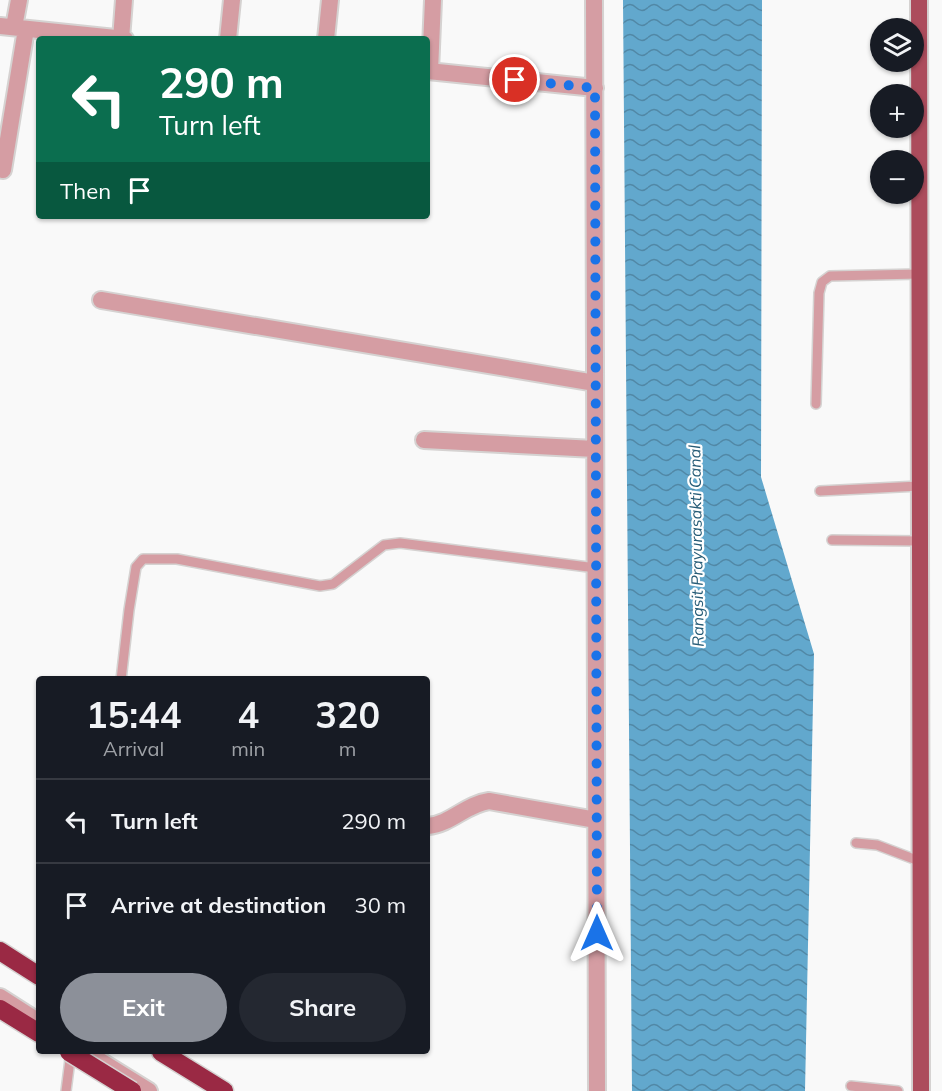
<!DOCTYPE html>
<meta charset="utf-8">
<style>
:root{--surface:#171b24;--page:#242831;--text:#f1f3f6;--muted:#9ea1a6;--line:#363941;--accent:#8c9099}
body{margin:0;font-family:Mulish,sans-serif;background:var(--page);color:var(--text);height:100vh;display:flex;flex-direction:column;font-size:22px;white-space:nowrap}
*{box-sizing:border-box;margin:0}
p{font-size:20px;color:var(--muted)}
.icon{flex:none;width:33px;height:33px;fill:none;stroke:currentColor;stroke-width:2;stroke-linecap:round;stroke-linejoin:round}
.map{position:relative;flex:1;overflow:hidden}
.sheet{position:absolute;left:36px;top:676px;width:394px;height:378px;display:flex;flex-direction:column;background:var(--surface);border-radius:6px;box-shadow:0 2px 4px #0004}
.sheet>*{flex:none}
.banner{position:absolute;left:36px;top:36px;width:394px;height:183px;border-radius:6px;box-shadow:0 2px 4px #0004;background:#0b6e4f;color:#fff;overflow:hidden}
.tools{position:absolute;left:870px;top:18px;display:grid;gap:12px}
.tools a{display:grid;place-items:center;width:54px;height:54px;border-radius:50%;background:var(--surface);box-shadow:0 2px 4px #0004;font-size:30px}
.pin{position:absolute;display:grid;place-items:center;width:51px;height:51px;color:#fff;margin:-26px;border:3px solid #fff;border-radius:50%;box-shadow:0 2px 6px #0007}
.me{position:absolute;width:66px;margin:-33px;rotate:0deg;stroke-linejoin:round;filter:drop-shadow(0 0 4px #0008)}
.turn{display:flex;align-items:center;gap:21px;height:126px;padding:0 24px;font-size:27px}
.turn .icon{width:78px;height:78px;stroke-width:2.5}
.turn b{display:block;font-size:42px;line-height:51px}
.then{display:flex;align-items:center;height:57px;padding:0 24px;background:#0003;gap:12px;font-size:22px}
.eta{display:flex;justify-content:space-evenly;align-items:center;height:102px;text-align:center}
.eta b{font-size:36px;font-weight:700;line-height:42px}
.action{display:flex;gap:12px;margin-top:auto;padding:12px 24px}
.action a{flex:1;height:69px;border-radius:36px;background:var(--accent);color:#fff;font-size:24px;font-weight:700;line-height:69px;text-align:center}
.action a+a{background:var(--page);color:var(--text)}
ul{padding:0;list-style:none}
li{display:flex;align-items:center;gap:18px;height:84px;padding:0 24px;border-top:2px solid var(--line)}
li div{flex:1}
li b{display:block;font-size:22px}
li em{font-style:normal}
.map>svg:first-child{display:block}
</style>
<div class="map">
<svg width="942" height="1091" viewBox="0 0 942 1091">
<defs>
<pattern id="water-waves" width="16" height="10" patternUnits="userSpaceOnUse" patternTransform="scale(1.5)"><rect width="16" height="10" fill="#62a8cd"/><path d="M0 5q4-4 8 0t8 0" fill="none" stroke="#5188a6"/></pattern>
</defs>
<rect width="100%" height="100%" fill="#f9f9f9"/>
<path fill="url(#water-waves)" d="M623 0H762L761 477 814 654 805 1091H632Z"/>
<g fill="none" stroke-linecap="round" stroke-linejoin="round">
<g stroke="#d5d2d1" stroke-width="12">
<path id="service" d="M816 404 819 293 822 282 830 276 919 274
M820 491 919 486
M832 540 919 541
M121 680 129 610 136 567 143 559H177L320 586 333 584 384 545 400 543 596 568
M856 843 877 845 919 861
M851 1086 898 1091
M66 1091 71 1052"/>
</g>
<g stroke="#d5d2d1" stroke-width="20">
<path id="minor" d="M594 0 597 1091
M0 26 125 39
M14 27 19 0
M121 39 124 0
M228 39 232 0
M326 39 330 0
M428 71 595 88
M430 71 433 0
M3 170 26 29
M101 300 595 383
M424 440 595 449
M428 826C451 824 466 804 489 801L596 820
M0 997 39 1022
M86 1052 149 1091"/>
</g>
<g stroke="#d5d2d1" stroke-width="20">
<path id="primary" d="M919 0 921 1091"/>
</g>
<g stroke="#d5d2d1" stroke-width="21">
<path id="motorway" d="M0 951 39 976
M0 1009 39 1033
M161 1052 224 1091"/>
</g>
<use href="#service" stroke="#d59da3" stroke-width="9"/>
<use href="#minor" stroke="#d59da3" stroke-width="16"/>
<use href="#primary" stroke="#ac4c5c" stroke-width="16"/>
<use href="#motorway" stroke="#9a2944" stroke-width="18"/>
<g stroke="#d5d2d1" stroke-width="21" stroke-linecap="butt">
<path id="motorway-bridge" d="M69 1052 132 1091"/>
</g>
<use href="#motorway-bridge" stroke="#9a2944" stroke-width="18"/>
</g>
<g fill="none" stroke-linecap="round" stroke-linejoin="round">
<path stroke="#1a73e8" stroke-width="10" stroke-dasharray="0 18" d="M515 80 595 88 597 933"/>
</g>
<g text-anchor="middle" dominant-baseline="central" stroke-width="4.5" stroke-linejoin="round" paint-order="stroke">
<g font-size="16" font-style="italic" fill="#255b76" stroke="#fff">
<text transform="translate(696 546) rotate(-91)">Rangsit Prayurasakti Canal</text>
</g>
</g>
</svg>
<div class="tools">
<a><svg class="icon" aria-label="layers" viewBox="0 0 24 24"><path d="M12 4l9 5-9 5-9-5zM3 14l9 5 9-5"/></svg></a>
<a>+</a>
<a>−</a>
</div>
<div class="pin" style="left:515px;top:80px;background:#d93025"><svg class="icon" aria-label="arrive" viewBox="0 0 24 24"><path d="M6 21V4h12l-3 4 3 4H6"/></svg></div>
<svg class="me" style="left:597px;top:933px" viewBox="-20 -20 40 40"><path d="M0-17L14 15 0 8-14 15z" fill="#1a73e8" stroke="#fff" stroke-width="4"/></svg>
<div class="banner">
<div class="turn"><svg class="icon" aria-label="left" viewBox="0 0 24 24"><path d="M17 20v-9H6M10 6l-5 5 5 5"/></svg><div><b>290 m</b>Turn left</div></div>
<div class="then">Then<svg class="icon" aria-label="arrive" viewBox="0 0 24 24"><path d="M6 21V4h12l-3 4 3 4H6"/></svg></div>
</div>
<section class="sheet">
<div class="eta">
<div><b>15:44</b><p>Arrival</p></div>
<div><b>4</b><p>min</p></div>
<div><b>320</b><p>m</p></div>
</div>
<ul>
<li><svg class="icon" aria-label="left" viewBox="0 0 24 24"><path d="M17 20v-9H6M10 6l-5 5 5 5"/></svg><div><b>Turn left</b></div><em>290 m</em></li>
<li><svg class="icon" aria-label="arrive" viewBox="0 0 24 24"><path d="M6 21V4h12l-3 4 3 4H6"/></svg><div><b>Arrive at destination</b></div><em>30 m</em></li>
</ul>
<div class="action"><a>Exit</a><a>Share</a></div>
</section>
</div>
